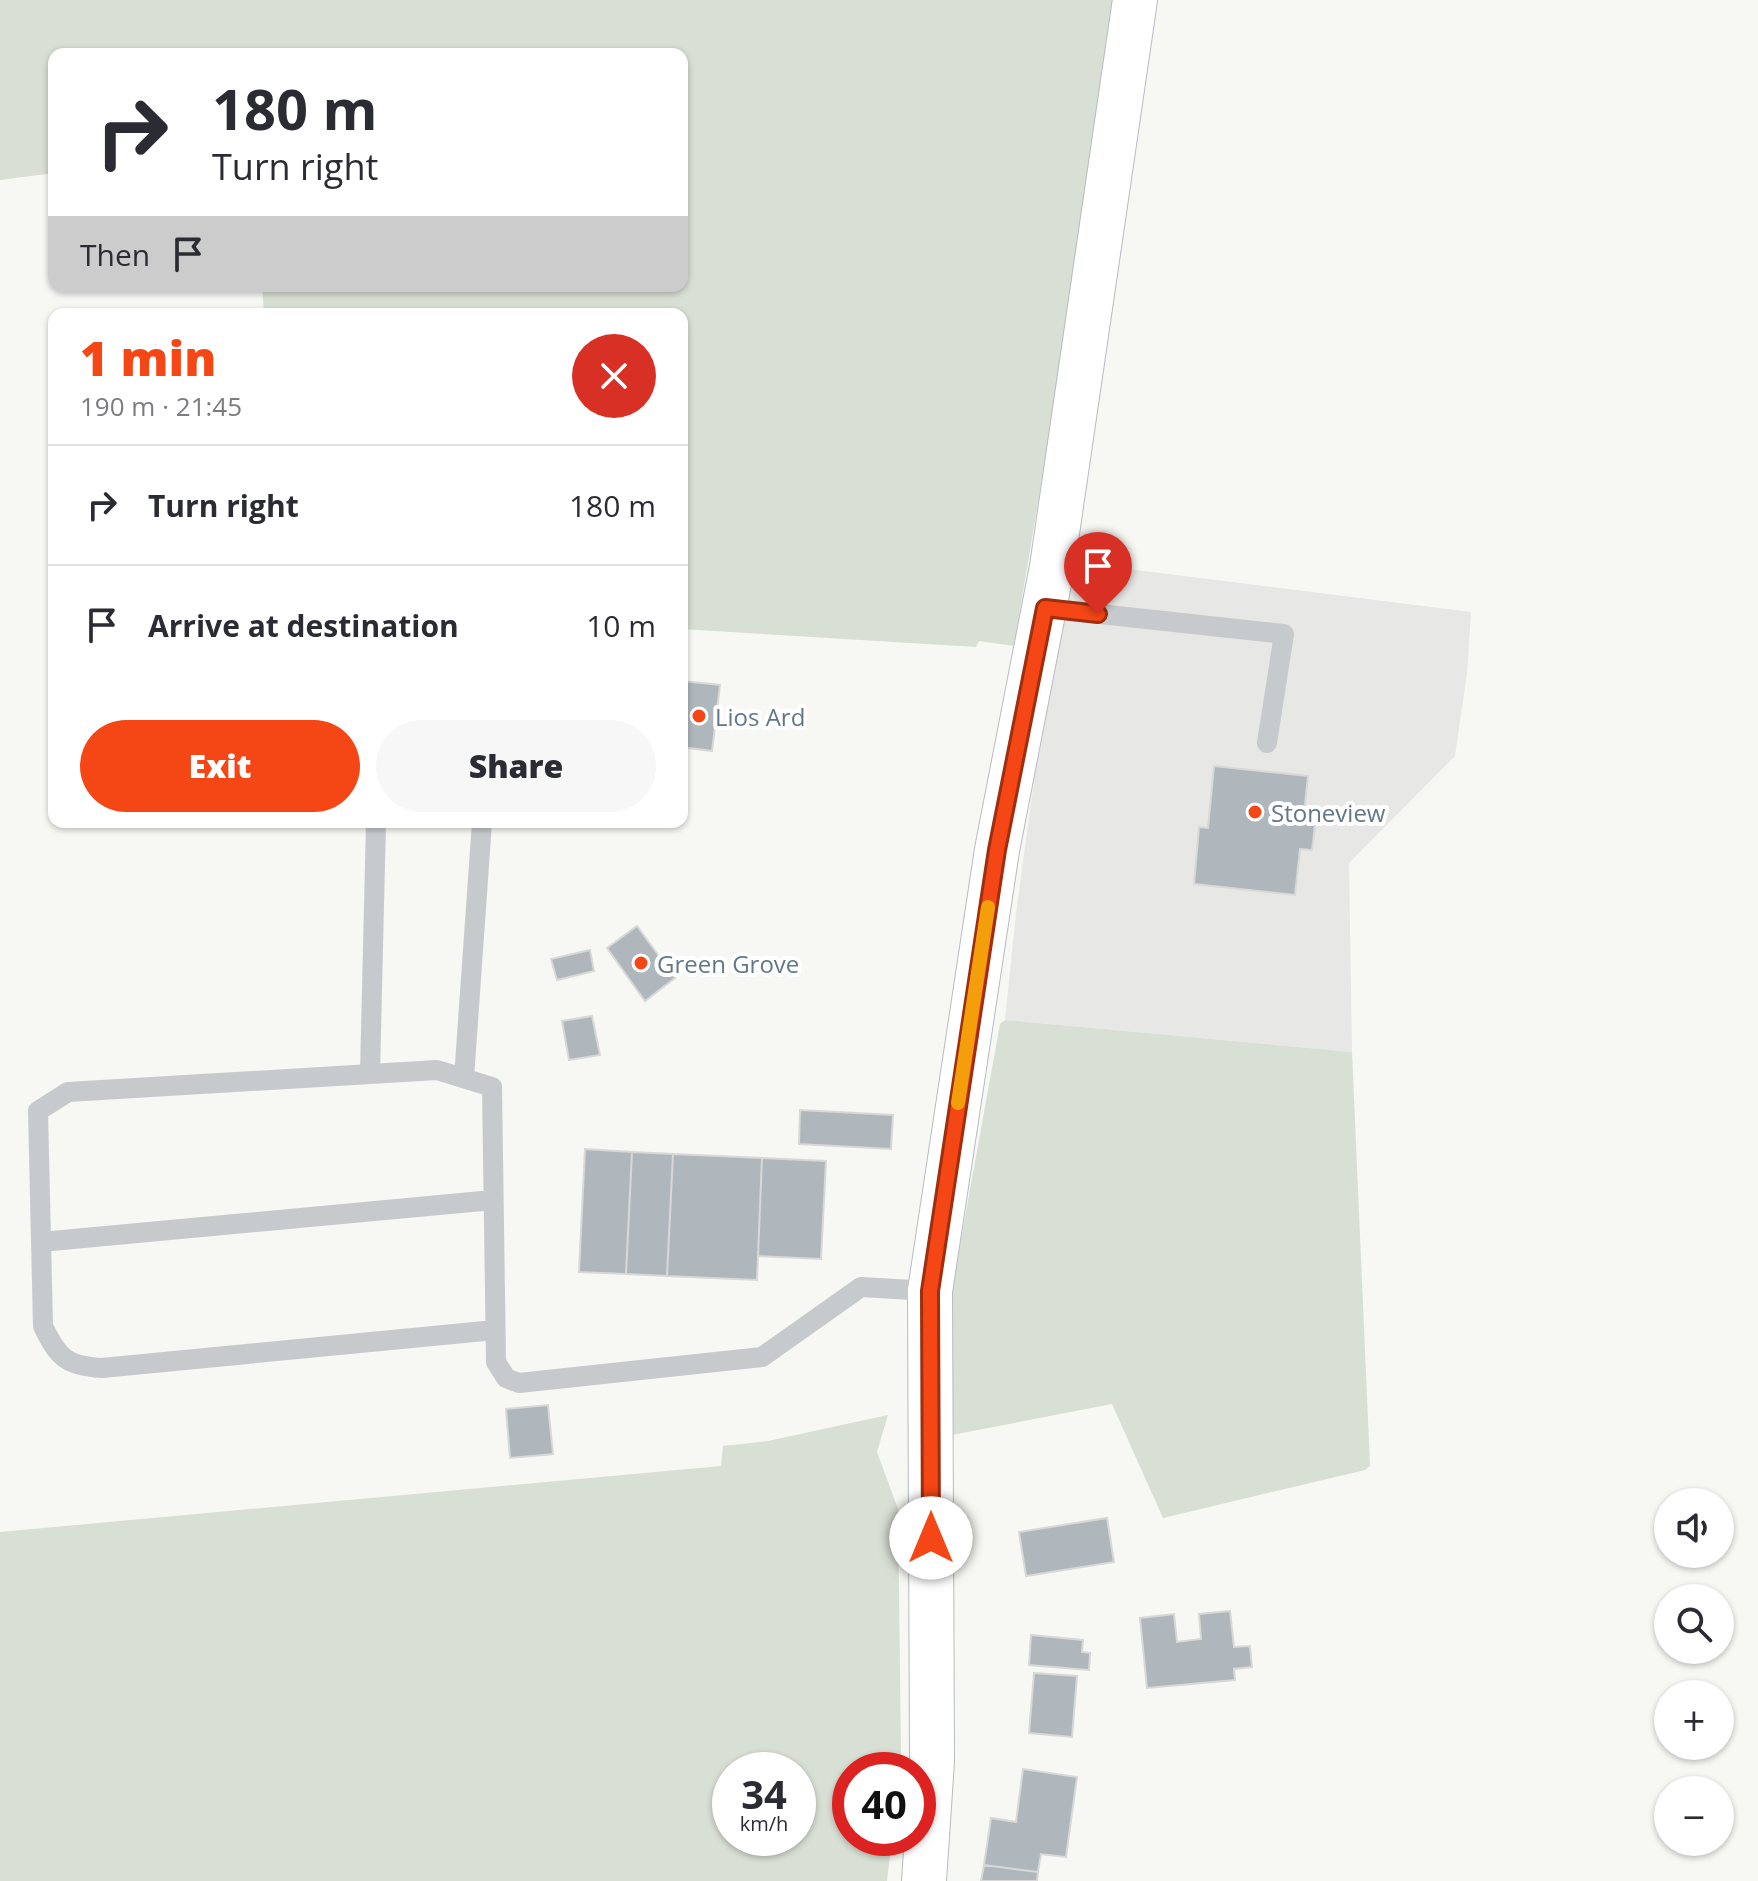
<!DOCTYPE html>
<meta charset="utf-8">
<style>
:root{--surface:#fff;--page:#f7f7f7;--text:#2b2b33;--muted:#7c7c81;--line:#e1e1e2;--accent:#f54615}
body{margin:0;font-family:"Open Sans",sans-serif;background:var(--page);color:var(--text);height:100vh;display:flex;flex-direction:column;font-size:30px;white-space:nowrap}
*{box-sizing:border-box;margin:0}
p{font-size:26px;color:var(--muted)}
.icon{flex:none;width:44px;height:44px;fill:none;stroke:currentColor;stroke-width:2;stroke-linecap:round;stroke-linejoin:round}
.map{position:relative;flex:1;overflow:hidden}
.sheet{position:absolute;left:48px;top:308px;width:640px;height:520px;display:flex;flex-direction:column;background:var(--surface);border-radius:16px;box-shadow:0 2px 6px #0004}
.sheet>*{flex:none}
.hud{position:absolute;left:48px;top:48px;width:640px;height:244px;border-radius:16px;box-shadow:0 2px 6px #0004;background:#fff;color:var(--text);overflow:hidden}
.buttons{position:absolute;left:1654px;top:1488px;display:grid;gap:16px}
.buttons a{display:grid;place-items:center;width:80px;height:80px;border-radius:50%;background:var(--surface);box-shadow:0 2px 6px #0004;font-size:40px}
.speed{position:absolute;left:712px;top:1752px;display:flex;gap:16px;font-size:40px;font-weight:700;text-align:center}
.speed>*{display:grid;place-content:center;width:104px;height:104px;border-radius:50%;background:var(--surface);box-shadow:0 2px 6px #0004;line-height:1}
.speed small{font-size:20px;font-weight:400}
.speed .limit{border:12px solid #d22;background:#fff;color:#111}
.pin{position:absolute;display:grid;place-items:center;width:68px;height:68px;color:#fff;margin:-82px -34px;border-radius:50% 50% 50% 0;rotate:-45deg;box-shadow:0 0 8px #0007}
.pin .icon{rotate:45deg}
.me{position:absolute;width:88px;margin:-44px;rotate:0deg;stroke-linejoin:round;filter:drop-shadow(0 0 6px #0008)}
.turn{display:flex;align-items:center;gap:28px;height:168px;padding:0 32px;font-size:36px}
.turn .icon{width:104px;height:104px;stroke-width:2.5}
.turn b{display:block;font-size:56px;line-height:68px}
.then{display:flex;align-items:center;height:76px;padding:0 32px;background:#0003;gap:16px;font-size:30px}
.round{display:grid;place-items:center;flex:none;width:84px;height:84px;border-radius:42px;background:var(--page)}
.headline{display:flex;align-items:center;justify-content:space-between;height:136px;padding:0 32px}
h1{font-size:48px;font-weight:800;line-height:60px;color:var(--accent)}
.primary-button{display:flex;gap:16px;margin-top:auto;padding:16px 32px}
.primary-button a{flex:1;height:92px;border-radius:48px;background:var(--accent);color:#fff;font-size:32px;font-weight:800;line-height:92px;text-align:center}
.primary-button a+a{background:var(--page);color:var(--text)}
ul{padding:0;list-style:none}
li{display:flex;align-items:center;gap:24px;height:120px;padding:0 32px;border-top:2px solid var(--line)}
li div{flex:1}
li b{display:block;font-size:30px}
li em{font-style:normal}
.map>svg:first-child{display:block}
</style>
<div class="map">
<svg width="1758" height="1881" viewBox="0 0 1758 1881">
<rect width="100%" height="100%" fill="#f7f7f3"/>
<path fill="#e7e8e6" d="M1064 561 1471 612 1467 673 1455 756 1349 863 1352 1052 1005 1020 1016 913Z"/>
<path fill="#d8dfd4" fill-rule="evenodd" d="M0 0H1116L1086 215 1014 646 979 641 976 647 682 629V314H264L262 286H682V54H54V173L0 180Z
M1005 1020 1352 1052 1370 1466 1365 1470 1163 1518 1112 1404 952 1435V1289L1000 1024Z
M888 1415 877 1452 898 1509 901 1755 900 1770H850V1838H892L887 1881H0V1532L721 1466 723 1446 768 1441ZM798 1770V1838H730V1770Z"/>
<path fill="#afb7bd" stroke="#d8d8d6" stroke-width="2" d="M682 681 720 685 712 751 682 747Z
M1214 766 1308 776 1303 823 1315 825 1312 850 1300 849 1295 895 1194 884 1199 827 1208 828Z
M637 926 675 978 645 1001 607 948Z
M590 950 594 971 557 980 551 959Z
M592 1016 600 1055 569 1060 562 1021Z
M800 1110 893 1115 891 1149 799 1144Z
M585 1149 632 1152 626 1274 579 1272Z
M632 1152 673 1154 667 1276 626 1274Z
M673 1154 762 1158 757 1280 667 1276Z
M762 1158 826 1161 821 1259 758 1256Z
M548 1405 553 1454 510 1458 506 1409Z
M1107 1518 1114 1562 1026 1576 1019 1532Z
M1230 1611 1234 1647 1250 1646 1252 1667 1234 1669 1235 1680 1147 1688 1140 1618 1174 1614 1177 1642 1201 1639 1199 1614Z
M1031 1635 1083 1640 1082 1652 1090 1653 1089 1670 1029 1665Z
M1034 1673 1077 1676 1072 1737 1029 1733Z
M1023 1769 1077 1777 1066 1857 1041 1854 1038 1872 984 1865 991 1818 1016 1822Z
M984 1865 1038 1872 1037 1881H981Z"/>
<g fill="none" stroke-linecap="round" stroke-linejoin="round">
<g stroke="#b6bcc0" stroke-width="46">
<path id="secondary" d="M924 1881 932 1761 930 1291 997 850 1052 567 1135 0"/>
</g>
<path stroke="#c6cacd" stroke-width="20" d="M1045 608 1284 634 1267 743
M370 1074 376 822
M464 1078 482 822
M41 1242 493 1200
M495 1330 102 1368C67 1366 58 1358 43 1326L38 1111 68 1092 437 1070 492 1087 496 1362 506 1378 519 1383 762 1357 861 1287 930 1291"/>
<use href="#secondary" stroke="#fff" stroke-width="44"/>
</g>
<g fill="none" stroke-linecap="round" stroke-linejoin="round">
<g stroke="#9f2e0e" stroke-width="20">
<path id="route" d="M931 1538 930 1291 997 850 1045 608 1098 614"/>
</g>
<use href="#route" stroke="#f54615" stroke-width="14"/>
<path stroke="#f59e0b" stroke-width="14" d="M958 1103 988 907"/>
</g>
<g fill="#f54615" stroke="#fff" stroke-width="3">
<circle cx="699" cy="716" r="8"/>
<circle cx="1255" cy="812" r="8"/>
<circle cx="641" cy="963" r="8"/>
</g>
<g text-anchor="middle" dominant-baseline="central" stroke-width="8" stroke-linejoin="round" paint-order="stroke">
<g font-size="24" fill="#637887" stroke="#fff" text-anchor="start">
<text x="715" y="716">Lios Ard</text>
<text x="1271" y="812">Stoneview</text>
<text x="657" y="963">Green Grove</text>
</g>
</g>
</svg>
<div class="buttons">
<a><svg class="icon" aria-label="sound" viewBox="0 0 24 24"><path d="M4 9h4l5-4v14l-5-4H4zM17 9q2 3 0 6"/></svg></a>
<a><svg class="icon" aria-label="search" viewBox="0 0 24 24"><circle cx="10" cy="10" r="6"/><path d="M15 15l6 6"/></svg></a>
<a>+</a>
<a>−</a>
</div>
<div class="speed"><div>34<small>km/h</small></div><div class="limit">40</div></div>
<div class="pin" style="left:1098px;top:614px;background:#d93025"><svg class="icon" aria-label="arrive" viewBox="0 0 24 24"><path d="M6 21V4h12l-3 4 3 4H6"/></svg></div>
<svg class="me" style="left:931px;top:1538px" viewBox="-20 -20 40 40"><circle r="19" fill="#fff"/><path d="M0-13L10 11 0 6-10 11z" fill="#f54615"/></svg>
<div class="hud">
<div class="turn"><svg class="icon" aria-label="right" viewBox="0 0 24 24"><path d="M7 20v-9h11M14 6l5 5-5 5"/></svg><div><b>180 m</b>Turn right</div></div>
<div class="then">Then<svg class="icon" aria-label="arrive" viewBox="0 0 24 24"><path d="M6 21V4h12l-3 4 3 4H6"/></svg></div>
</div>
<section class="sheet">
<div class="headline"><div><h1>1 min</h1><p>190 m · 21:45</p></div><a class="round" style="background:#d93025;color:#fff"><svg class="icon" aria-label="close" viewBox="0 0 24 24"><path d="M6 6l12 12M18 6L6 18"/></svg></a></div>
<ul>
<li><svg class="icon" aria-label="right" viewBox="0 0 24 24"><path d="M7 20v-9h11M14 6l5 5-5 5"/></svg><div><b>Turn right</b></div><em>180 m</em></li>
<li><svg class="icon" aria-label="arrive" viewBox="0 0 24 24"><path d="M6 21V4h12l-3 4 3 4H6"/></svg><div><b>Arrive at destination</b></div><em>10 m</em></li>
</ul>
<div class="primary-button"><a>Exit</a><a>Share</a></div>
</section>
</div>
